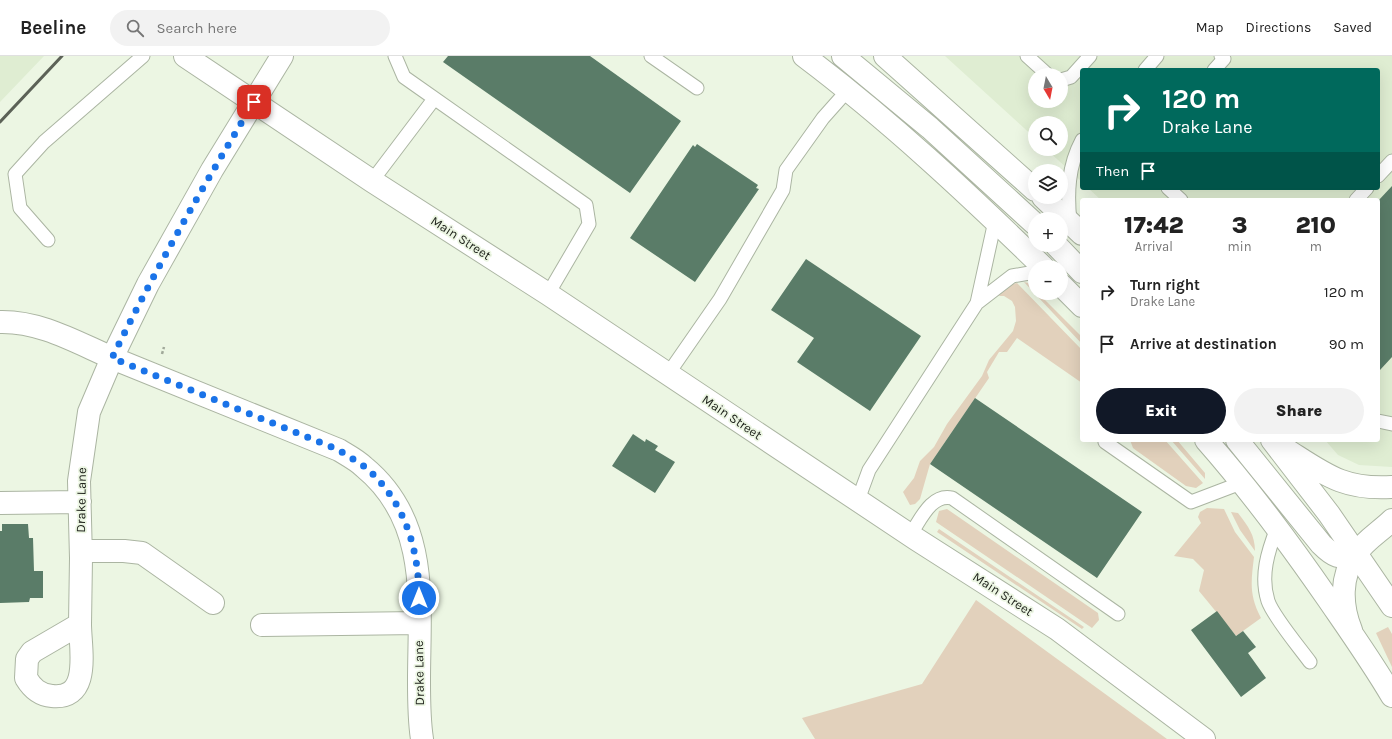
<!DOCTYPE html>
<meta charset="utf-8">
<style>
:root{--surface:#fff;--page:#f2f2f2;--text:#222;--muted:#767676;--line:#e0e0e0;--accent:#111827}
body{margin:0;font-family:Karla,sans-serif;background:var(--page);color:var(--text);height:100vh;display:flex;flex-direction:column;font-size:15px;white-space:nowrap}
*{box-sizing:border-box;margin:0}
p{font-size:13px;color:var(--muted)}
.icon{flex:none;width:22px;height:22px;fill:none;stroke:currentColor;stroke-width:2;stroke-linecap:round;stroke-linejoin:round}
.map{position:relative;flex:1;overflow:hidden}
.side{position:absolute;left:1080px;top:142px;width:300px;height:244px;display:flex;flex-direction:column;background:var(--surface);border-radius:4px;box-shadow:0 4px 16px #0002}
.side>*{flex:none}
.guide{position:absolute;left:1080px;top:12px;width:300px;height:122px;border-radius:4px;box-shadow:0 4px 16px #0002;background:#00695c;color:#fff;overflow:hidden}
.needle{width:26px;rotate:170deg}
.controls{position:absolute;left:1028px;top:12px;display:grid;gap:8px}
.controls a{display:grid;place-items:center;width:40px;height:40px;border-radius:50%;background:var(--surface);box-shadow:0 4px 16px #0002;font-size:20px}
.pin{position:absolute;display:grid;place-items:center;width:34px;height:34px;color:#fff;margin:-17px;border-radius:8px;box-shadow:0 2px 6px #0006}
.me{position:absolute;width:44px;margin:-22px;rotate:0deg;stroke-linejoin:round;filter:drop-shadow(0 0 3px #0008)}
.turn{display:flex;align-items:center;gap:14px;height:84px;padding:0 16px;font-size:18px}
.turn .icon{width:52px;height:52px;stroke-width:2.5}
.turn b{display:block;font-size:28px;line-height:34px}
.then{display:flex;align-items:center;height:38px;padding:0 16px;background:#0003;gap:8px;font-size:15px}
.eta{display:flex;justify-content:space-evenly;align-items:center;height:68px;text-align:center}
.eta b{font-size:24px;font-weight:800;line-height:28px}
.action{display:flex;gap:8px;margin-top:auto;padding:8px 16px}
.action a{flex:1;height:46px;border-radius:24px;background:var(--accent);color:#fff;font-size:16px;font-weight:800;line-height:46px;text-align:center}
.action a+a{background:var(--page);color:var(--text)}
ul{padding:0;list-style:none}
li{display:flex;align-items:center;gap:12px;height:52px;padding:0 16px}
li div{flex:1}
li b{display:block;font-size:15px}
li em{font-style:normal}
header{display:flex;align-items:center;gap:24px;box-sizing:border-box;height:56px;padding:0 20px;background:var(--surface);border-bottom:1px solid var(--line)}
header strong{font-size:19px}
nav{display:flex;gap:22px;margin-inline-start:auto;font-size:14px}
.search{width:280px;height:36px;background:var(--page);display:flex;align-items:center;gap:10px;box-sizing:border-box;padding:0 14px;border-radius:22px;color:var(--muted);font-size:15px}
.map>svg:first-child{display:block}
</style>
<header>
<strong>Beeline</strong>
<div class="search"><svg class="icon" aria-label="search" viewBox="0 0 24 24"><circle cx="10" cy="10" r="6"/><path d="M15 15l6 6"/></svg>Search here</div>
<nav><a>Map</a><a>Directions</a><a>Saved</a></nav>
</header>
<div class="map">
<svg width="1392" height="683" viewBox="0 0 1392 683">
<rect width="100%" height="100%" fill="#ecf6e3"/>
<path fill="#dfedd2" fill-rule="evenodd" d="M0 0H44L0 46Z
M945 0H1392V411L1359 409 1338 399 1325 384H1378V144H1101L1088 132H1378V14H1082V126L1046 93H1061V67H1035V82ZM1035 19H1061V45H1035Z"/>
<path fill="#e2d1bc" d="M1024 226 1028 227 1035 234V237H1038L1082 281V288Z
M1017 227 1082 294V327L1017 282 1007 296H999L987 316 989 322 930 408 920 443 915 448 910 449 903 436 914 422 920 405 934 391 947 368 982 320 989 304 1013 275 1016 265 1015 251 1012 245 1004 240H999C1004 233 1008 228 1017 227Z
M1130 384H1165L1203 427 1196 432 1186 430 1137 395 1133 392Z
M1171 384H1177L1205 417V423Z
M1207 452 1224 453 1235 476 1254 501C1251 526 1249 539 1261 562L1236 580 1199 535 1204 514 1193 503 1174 500 1201 467 1198 461 1200 456Z
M947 453 1098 557 1099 564 1092 572 936 466 939 455Z
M1231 456 1238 457C1248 470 1255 479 1255 495L1240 474Z
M939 473 1084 571 1082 573 937 476Z
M976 544 1167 683H815L802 662 922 628Z
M1388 571 1392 578V611L1376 577Z"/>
<path fill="#5a7c68" d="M448 0H590L681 65 630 137 443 6Z
M697 88 758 129 756 132 759 133 695 226 630 182 693 89 695 91Z
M1392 130V301L1380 314 1378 312V145Z
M806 203 921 280 870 355 797 306 814 282 771 254Z
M975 342 1142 456 1097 522 930 408Z
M633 378 645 386 646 383 658 390 655 394 675 406 655 437 612 410Z
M2 468H28L29 482H33L34 515H43V542H30L29 546 0 547V475H2Z
M1217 555 1236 580 1243 575 1256 591 1248 597 1266 622 1241 641 1191 574Z"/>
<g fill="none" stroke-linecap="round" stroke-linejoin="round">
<g stroke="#abb5a2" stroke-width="15">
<path id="lane" d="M395 0 404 21 586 149 589 168 548 238
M651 0 697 32
M1027 0 1048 19
M1145 14 1157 0
M1214 14 1224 3 1221 0
M1061 24 1071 21 1090 0
M1378 120 1392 105
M372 125 434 43
M1168 132 1181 144
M1356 144 1367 132
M995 165 977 247 1012 220 1035 216
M1070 166C1067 137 1068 110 1082 84
M48 184 20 152 15 118 44 86 143 0
M668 318 720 243 783 134 786 114 823 62 847 35
M1378 365 1392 368
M1106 384 1105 386 1191 446 1241 427
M858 444 869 414 977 247
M1277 472C1268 495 1260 520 1268 545 1273 560 1299 591 1310 606
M910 479C920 465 931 437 952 442L1118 558"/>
</g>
<g stroke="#abb5a2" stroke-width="24">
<path id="street" d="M185 0 372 125 548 238 916 483 1057 573 1204 683
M0 266C44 265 82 290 122 306 195 336 267 365 339 394 347 399 357 404 364 411 431 466 419 549 419 625 419 644 419 664 422 683
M0 447 80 446
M81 495H124L142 497 213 547
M80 568 81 502 79 425 89 356 112 302 148 228 212 114 282 0
M80 568C80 592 92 644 52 640 39 639 32 632 26 622L27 603 32 596Z
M262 569 419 567"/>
</g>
<g stroke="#abb5a2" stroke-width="24">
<path id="secondary" d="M1351 574C1341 549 1340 521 1356 498 1364 485 1381 475 1392 464"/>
</g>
<g stroke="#abb5a2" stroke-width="24">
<path id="highway" d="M804 0C889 64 967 137 1043 211
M843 0 930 72 1035 168
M885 0 1035 134
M1043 141 1082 178
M1056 189 1082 216
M1061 229 1082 250
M1206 384C1250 434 1290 488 1328 543 1350 575 1372 606 1392 640
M1237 384 1321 488C1334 501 1338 503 1356 497
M1272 384 1329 458 1392 550
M1287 394C1326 419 1344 434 1392 431"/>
</g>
<path stroke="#a1a99a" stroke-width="2.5" stroke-dasharray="3 2" stroke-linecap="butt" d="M162 298 164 291"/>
<use href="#lane" stroke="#fff" stroke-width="13"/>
<use href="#street" stroke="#fff" stroke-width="22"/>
<use href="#secondary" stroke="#fff" stroke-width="22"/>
<use href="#highway" stroke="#fff" stroke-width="22"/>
<path stroke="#5c6257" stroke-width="3" d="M0 66 62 0"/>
</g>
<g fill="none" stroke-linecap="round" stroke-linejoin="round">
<path stroke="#1a73e8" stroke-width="7" stroke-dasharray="0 12.6" d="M254 46C203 130 155 214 112 302L339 394C347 400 357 405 365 411 404 444 419 492 419 542"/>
</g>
<g text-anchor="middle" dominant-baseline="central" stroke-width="3.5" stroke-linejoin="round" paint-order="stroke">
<g font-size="13" fill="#20241d" stroke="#ecf6e3">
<text transform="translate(461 182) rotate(33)">Main Street</text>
<text transform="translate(732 361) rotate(34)">Main Street</text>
<text transform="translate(81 444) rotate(-89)">Drake Lane</text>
<text transform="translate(1003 538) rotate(33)">Main Street</text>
<text transform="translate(419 617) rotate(-91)">Drake Lane</text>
</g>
</g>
</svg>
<div class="controls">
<a><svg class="needle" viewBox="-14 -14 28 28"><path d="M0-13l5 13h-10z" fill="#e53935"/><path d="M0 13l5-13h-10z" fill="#767676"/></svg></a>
<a><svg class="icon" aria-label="search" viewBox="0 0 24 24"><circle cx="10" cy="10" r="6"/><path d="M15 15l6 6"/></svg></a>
<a><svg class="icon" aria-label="layers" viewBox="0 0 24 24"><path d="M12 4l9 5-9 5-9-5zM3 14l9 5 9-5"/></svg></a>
<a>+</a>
<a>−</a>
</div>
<div class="pin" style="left:254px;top:46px;background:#d93025"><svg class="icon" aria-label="arrive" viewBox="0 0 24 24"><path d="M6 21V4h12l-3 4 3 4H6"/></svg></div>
<svg class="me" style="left:419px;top:542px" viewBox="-20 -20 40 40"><circle r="17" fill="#1a73e8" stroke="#fff" stroke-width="3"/><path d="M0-11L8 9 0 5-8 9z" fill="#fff"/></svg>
<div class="guide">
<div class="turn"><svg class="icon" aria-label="right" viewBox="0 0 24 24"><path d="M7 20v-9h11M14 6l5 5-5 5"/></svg><div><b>120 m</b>Drake Lane</div></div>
<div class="then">Then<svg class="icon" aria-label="arrive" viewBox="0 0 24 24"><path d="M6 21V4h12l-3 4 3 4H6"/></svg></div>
</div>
<section class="side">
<div class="eta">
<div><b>17:42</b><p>Arrival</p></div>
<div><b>3</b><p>min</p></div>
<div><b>210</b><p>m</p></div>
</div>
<ul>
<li><svg class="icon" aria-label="right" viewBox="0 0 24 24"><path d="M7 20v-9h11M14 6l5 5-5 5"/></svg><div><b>Turn right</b><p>Drake Lane</p></div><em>120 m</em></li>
<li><svg class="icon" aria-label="arrive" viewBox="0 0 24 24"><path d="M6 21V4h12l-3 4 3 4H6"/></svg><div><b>Arrive at destination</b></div><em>90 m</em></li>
</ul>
<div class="action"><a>Exit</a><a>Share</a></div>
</section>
</div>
